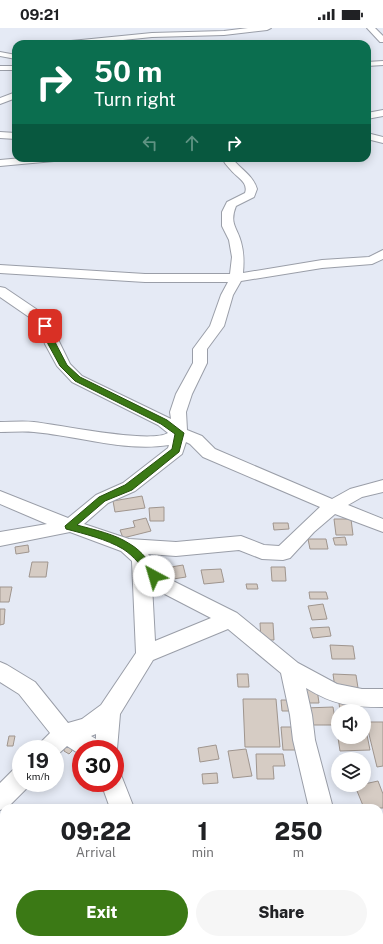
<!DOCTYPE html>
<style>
:root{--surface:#fff;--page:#f6f6f6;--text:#202124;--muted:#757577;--accent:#3b7915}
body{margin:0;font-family:"Public Sans",sans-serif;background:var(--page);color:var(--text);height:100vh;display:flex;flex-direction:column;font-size:15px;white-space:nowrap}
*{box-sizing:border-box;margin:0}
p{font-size:13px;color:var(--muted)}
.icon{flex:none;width:22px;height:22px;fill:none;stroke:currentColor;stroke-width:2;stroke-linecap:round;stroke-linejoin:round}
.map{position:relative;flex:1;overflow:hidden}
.panel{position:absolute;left:0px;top:776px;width:383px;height:140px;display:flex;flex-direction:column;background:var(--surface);border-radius:12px 12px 0 0;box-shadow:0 2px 10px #0003}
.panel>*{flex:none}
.banner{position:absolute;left:12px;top:12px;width:359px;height:122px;border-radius:12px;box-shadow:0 2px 10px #0003;background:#0b6e4f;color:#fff;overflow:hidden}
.fabs{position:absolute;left:331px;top:676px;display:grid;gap:8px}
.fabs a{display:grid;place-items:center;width:40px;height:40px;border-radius:50%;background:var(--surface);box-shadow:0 2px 10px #0003;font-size:20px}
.speed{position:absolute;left:12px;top:712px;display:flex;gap:8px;font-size:20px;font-weight:700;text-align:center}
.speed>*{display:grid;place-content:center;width:52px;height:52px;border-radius:50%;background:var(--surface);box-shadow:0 2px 10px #0003;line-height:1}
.speed small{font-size:10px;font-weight:400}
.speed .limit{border:6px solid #d22;background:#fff;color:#111}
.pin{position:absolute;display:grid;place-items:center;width:34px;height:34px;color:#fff;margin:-17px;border-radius:8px;box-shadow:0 2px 6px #0006}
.me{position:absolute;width:44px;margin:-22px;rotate:321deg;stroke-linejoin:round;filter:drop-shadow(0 0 3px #0008)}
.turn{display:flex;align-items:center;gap:14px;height:84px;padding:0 16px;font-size:18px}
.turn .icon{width:52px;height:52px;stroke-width:2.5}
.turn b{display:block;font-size:28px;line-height:34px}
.lanes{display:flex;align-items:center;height:38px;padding:0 16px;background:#0003;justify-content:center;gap:20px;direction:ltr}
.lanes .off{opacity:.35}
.eta{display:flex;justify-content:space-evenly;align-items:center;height:68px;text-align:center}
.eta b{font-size:24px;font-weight:800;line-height:28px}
.button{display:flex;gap:8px;margin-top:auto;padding:8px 16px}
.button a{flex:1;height:46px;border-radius:24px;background:var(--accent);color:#fff;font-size:16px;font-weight:800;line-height:46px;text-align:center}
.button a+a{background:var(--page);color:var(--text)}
.status{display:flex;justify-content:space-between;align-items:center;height:28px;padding:0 20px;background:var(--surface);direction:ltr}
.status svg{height:11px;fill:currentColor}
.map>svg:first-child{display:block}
</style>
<div class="status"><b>09:21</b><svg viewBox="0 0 49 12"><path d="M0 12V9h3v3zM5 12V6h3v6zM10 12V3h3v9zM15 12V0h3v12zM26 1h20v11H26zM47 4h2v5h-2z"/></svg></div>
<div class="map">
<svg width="383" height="916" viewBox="0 0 383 916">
<rect width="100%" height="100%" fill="#e5eaf5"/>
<path fill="#d6ccc4" stroke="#9f958e" d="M142 468 145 480 115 484 113 473Z
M164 479V493H150L149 480Z
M146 490 151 503 123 510 120 502 135 499 133 493Z
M334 491H351L353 507H336Z
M273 495H288L289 501 274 502Z
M345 509 347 517H335L333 510Z
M308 511H326L328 521H310Z
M28 517 29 524 16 526 15 519Z
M32 534H48L46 549H29Z
M183 537 186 549 167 552 165 540Z
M271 539H285L286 553H272Z
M221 541 224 554 204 556 201 542Z
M246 556H257L258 561H247Z
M0 559H12L9 574H0Z
M309 564H326L328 571H310Z
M323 576 327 591 312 592 308 578Z
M0 581H5L4 596 0 597Z
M260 595H273L274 612H261Z
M329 599 331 608 313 610 310 600Z
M330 617 353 618 355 631H332Z
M237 646H248L249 659H238Z
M333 646 356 647 358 660H335Z
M302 661H317L319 675H304Z
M243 671H276L280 719H245Z
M281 672H296L297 683H282Z
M339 675H358L359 683H340Z
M333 679 336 697H307L305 680Z
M366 694H383V738L377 739Z
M281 699H299L302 722H283Z
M364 702H366L370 722 340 723 337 703 338 709H364Z
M9 708H15L13 718H7Z
M216 717 219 731 200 734 198 720Z
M67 718 72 720V723L69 726 64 723V720Z
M246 721 252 748 233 750 228 723Z
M256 726H283L285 738H273L274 751H257Z
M217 745 218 755 203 756 202 746Z
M378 753 383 766V780H364L355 758Z
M383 795V815H382L379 810V797Z
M129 912H143L144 916H130Z
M180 912H223L224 916H181Z
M317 912H344L345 916H318Z"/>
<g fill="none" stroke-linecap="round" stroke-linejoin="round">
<g stroke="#9a9ea8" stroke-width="2">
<path id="street" d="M248 0H271L267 2 224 7 152 9 84 16H57L61 14 152 5 224 3Z
M367 0H375L383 8V14H380Z
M0 24 16 27V31L0 28Z
M383 33V37L367 38V34Z
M0 38H16V42H0Z
M16 64V70L0 76V70Z
M383 82V88L367 91V85Z
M0 104 16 105V111L0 110Z
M367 105 383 109V115L367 111Z
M22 130H59L54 133 0 138V132Z
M222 130H232C240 141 253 147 257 161L254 169 236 178C229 196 237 199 241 214 244 225 244 234 243 245L322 232 369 229 383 222V231L372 236 322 240 241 253 233 267 224 298 207 321V335L192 366 186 384 187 402 202 408 215 421 332 471 350 461 383 452V464L362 469 348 477 383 491V504L335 486 314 504 290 530 283 532 262 531 239 522 176 528 148 526 169 551 237 585 298 635 337 656 362 661H383V679C350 679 334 677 306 660L312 687 315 712 333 780H309L293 712 290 687 281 645 228 601 153 632 120 686 117 721 115 726V721H81V727L67 718 55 729V721H38L41 714 50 705 19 666 0 654V634L7 637 35 654 68 695 82 691 101 677 136 625 132 533 121 523 70 504 0 518V504L47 496 0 476V463L68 490 96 467 123 455 168 420 169 417C125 424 78 408 34 404 23 403 11 404 0 404V394C11 394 23 393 34 394 60 397 150 416 168 405L158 397 72 354 57 338 45 316 39 299 29 289 0 269V259L5 260 39 283 50 295 70 336 82 348 171 391 170 384 176 366 193 335V321L210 298 221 267 228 254H145L0 245V237L145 246H230L232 229 229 212 222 198V184L227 174 245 165C249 154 236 149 230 141 227 138 224 134 222 130ZM186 414 190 416 203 429 320 479 279 518 264 517 241 508 176 514 129 511 84 496 108 475 135 463 182 426ZM152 557 155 561 211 590 155 613ZM96 706V711L91 708Z
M21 739V755H30L29 758 8 779 0 782V755L13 742Z
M115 745 121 747 134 780H110L101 755H115Z
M0 850 4 851V877L0 876Z
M379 856H383V882H379Z
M153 912H179L180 916H154Z
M260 912H291L290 916H259Z
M349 912H376L377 916H350Z"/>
</g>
<use href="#street" fill="#fff" fill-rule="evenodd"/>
</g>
<path fill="#3b7915" stroke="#264f0e" d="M43 296H48L56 316 67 337 80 349 167 392 184 405 179 424 132 462 105 473 77 497C95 502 115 506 130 516 142 523 150 535 158 545L160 548 158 550H151C143 540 134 528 123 521 106 511 85 506 66 501L65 498 99 469 125 457 172 421 175 406 161 396 75 353 60 338 48 316 42 298Z"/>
</svg>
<div class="fabs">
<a><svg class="icon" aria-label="sound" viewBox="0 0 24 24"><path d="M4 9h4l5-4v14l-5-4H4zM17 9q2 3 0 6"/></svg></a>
<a><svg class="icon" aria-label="layers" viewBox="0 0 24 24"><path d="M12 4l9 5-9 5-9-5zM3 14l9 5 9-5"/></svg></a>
</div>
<div class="speed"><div>19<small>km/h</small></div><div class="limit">30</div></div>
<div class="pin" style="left:45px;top:298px;background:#d93025"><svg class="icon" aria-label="arrive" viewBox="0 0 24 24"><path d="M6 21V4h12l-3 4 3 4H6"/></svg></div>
<svg class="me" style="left:154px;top:548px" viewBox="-20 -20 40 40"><circle r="19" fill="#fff"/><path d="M0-13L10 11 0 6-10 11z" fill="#3b7915"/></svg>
<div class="banner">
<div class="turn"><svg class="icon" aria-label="right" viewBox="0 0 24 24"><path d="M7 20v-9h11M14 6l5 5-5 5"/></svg><div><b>50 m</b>Turn right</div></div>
<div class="lanes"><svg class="icon off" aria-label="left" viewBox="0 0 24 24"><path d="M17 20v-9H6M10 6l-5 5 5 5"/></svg><svg class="icon off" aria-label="ahead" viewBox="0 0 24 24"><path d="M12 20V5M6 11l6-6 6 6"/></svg><svg class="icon" aria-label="right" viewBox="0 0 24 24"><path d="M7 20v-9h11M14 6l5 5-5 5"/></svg></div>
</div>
<section class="panel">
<div class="eta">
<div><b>09:22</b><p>Arrival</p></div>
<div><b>1</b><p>min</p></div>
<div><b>250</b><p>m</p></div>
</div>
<div class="button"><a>Exit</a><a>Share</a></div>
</section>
</div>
